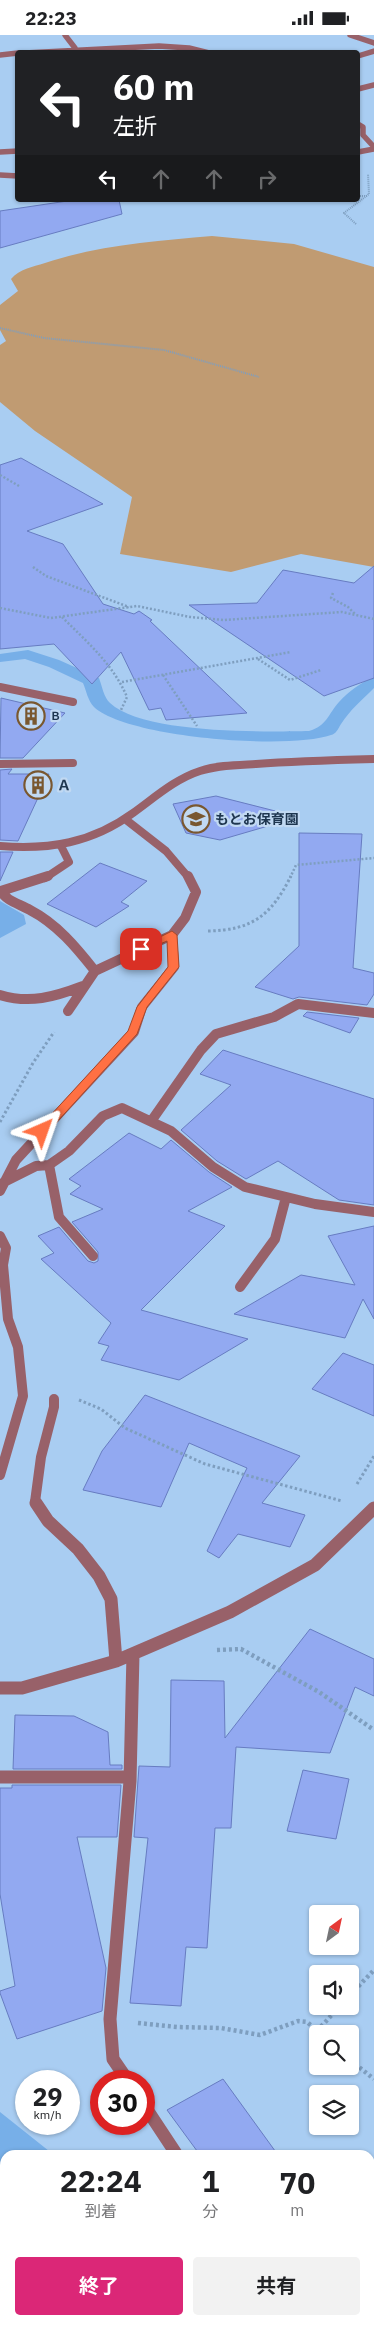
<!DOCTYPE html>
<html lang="ja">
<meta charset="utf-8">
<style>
:root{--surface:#fff;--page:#f2f2f2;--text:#202124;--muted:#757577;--accent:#db2777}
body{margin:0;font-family:"IBM Plex Sans","Noto Sans JP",sans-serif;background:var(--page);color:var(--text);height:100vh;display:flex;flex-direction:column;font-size:19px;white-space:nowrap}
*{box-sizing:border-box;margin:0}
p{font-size:16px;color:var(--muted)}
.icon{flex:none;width:28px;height:28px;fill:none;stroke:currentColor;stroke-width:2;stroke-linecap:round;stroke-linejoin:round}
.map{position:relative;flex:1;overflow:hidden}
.details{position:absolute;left:0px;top:2115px;width:375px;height:175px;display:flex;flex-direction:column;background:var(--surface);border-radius:15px 15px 0 0;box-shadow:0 1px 4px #0004}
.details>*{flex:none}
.guide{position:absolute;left:15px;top:15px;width:345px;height:152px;border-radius:5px;box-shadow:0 1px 4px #0004;background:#202124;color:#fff;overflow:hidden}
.needle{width:32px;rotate:33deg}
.fabs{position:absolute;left:309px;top:1870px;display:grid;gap:10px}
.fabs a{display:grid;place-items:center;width:50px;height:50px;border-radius:5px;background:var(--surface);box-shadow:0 1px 4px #0004;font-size:25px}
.speed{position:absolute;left:15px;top:2035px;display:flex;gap:10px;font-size:25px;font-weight:700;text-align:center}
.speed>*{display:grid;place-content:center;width:65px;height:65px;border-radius:50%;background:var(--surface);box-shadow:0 1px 4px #0004;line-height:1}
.speed small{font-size:12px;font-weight:400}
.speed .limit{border:8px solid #d22;background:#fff;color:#111}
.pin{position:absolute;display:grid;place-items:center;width:42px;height:42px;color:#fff;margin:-21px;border-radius:10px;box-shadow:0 2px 8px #0006}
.me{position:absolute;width:55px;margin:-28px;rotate:43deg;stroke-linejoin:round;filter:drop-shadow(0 0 4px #0008)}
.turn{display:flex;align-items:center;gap:18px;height:105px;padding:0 15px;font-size:22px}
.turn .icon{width:65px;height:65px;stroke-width:2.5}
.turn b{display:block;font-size:35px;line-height:42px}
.lanes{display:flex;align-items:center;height:48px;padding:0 15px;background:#0003;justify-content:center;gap:25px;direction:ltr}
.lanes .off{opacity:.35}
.eta{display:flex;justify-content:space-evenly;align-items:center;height:85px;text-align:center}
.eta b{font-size:30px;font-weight:700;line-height:35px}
.cta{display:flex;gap:10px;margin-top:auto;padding:10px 15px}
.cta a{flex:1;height:58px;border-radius:5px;background:var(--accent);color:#fff;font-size:20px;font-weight:700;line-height:58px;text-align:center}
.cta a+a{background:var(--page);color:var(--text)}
.status{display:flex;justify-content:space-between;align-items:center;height:35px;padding:0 25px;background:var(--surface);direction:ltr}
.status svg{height:14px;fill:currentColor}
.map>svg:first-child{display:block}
</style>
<div class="status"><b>22:23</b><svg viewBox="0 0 49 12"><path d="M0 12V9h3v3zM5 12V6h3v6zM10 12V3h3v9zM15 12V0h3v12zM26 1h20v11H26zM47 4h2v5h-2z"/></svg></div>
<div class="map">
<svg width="374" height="2290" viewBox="0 0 374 2290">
<rect width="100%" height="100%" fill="#a9cdf2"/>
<path fill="#c09b72" d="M212 201 294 209 374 232V532L301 519 231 537 120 519 132 462 35 396 0 367V310L6 306 0 295V270L18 256 11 244C20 234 32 232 45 228 99 210 156 206 212 201Z"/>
<path fill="#77afe8" d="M28 615 59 625 99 643C102 651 104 663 110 668 143 699 264 697 309 696 327 691 328 679 339 667 349 656 361 648 374 641V653C362 665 350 675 341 689 338 694 336 699 331 700 289 715 127 703 94 672 88 666 86 655 83 648L49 632 25 624 0 627V619Z
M0 866 24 880 26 889 0 903Z
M0 2077 54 2120H5V2137L0 2134Z"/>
<path fill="#92a9f1" stroke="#677cc1" d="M74 165H119L122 179 0 213V176Z
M21 423 103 469 27 496 63 509 103 569 134 579 139 576 152 585 150 586 247 678 166 685 161 673 149 675 121 617 92 649 54 609 0 614V430Z
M374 531V643L324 661 189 570 257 568 283 535 354 548Z
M1 663 65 678 23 723H0Z
M12 734 8 739H49L18 806 0 805V735Z
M216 761 299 782 220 805 186 798 173 769Z
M299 798 362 799 353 933 374 938V959L367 970 299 962 293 964 255 952 299 911Z
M0 817H13L0 846Z
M100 828 147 846 121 867 129 871 96 892 47 869Z
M307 977 359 983 350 998 303 981Z
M223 1015 374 1064V1170L339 1165 278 1126 246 1144 217 1126 181 1095 231 1050 200 1039Z
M129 1098 161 1114 171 1105 209 1137 232 1152 188 1176 225 1191 141 1275 248 1304 179 1345 101 1325 109 1311 98 1308 111 1288 41 1224 54 1218 38 1201 59 1192 88 1226 94 1228 98 1226V1217L72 1187 103 1174 70 1159 81 1151 69 1144Z
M374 1191V1284L363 1264 345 1303 234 1279 301 1240 355 1250 328 1201Z
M343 1318 374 1330V1381L312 1354Z
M145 1360 300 1421 262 1468 305 1480 290 1512 238 1499 219 1523 207 1516 247 1433 189 1408 161 1472 83 1455 102 1416Z
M310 1594 374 1624V1661L355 1652 330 1718 236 1712 231 1793H215L207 1913 186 1912 181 1971 130 1968 148 1803 134 1802 139 1731 170 1732 171 1645 224 1646 225 1703Z
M15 1680 74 1681 108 1697 110 1730H122V1734H13Z
M303 1735 349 1744 336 1804 287 1796Z
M12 1750H121L117 1802H77L106 1933 102 1976 17 2004 0 1958V1956L15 1951 0 1859V1753H12Z
M223 2044 278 2120H200L167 2075Z"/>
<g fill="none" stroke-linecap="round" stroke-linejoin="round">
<path stroke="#7e9ebf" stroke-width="2" stroke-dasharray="1 1" stroke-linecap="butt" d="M358 161H367
M356 189 344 178 369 159 368 139
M0 293 44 303 164 315 259 342"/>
<path stroke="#7e9ebf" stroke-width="2.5" stroke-dasharray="2 2" stroke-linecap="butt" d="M0 440 19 451
M33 532 46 541 129 572
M333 558 331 563 348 572 355 579
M0 573 51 583 137 571 190 582 224 585 342 577 374 584
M62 582C87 607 113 629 127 662L121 675
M258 624 290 645 321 635
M163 640 197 691
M122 647 291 617
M290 843 296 830 374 823"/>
<path stroke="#7e9ebf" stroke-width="3" stroke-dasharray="2.5 2.5" stroke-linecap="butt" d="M208 896C252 895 271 881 291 841
M0 1087 33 1028 54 997
M79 1365 101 1374 125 1393 205 1429 342 1466
M357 1449 374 1421"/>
<path stroke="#7e9ebf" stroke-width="4.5" stroke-dasharray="3 3" stroke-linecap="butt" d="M217 1615 241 1614 319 1657 374 1695
M350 1960 374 1935
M138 1988 177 1992 221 1993 260 2000 298 1986 307 1987 321 1999
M317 1996 340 1971
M350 2025 374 2044"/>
<path stroke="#986169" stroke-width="8" d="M0 652 73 667
M0 729 73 728"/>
<path stroke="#986169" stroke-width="5.5" d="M65 0 75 13
M350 0 374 8
M25 18 159 11 189 13 209 18
M0 20 18 18
M358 21 374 16
M358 54 374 50
M358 89 363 92V100L374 112
M0 117 18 116
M358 117 374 114
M0 140 18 141"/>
<path stroke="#986169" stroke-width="8" d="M125 784 166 816 189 843
M0 811C49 815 92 808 133 778 154 763 175 744 200 736 218 730 238 730 256 729 296 726 335 725 374 724
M45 843 69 827 61 811"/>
<path stroke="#986169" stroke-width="10" d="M48 841 1 856C6 866 20 869 30 875 57 889 76 912 95 936
M0 960C30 969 54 962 83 951
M68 976 95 936 172 900 185 883 196 857 188 841
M152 1085 201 1015 216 999 274 982 298 969 374 978
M49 1130 59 1182 93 1221
M4 1147 36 1131 49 1130 69 1116 103 1081 122 1073 171 1096 213 1132 245 1152 315 1169 374 1177
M0 1156 16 1125 134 997 142 972 174 932 172 900
M0 1201 6 1213 3 1230 8 1284 18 1312 23 1361 0 1440
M240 1252 275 1204 286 1162
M36 1469 35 1467 41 1422 54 1372V1364"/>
<path stroke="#986169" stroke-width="13" d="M36 1468 48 1486 78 1514 99 1541 111 1564 116 1626
M0 1653H22L116 1626 230 1577 315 1530 374 1473
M0 1742H130
M128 2046 113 2024 110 1984 130 1746 133 1619
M144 2070 177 2120
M0 2242 5 2246
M60 2285 67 2290
M236 2285 237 2290"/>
</g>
<path fill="#ff7043" stroke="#a6492c" d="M172 896 177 900 179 932 147 972 137 999 46 1099H38L36 1096 38 1094 128 996 137 972 168 932 167 906 144 916H137L136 914Z"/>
<defs>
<g id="building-ring" transform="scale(1.4375)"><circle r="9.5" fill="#c1d9f2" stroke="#79572f" stroke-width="1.5"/><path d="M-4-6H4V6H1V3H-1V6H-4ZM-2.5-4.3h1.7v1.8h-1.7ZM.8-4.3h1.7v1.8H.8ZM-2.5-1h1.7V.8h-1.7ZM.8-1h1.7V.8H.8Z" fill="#79572f"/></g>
<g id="school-ring" transform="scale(1.4375)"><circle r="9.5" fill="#c1d9f2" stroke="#79572f" stroke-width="1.5"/><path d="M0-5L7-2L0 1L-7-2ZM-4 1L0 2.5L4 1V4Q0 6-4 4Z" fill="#79572f"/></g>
</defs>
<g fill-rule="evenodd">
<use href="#building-ring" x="31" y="681"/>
<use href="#building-ring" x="38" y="750"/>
<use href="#school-ring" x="196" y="784"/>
</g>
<g text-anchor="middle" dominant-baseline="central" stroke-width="4.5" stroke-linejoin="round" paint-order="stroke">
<g font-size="11" font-weight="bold" fill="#1e364f" stroke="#c1d9f2" text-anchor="start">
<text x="50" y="681">Ｂ</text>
</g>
<g font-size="14" font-weight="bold" fill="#1e364f" stroke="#c1d9f2" text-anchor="start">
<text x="57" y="750">Ａ</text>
<text x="215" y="784">もとお保育園</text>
</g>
</g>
</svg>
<div class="fabs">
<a><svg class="needle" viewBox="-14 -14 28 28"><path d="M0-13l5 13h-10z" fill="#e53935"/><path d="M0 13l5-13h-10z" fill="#757577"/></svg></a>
<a><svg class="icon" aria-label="sound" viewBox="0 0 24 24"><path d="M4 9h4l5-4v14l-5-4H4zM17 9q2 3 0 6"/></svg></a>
<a><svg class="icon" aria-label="search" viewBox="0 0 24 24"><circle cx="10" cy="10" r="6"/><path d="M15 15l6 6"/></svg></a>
<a><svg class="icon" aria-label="layers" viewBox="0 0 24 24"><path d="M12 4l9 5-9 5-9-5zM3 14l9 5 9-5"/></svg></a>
</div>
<div class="speed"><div>29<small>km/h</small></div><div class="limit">30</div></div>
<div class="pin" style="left:141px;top:914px;background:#d93025"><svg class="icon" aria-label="arrive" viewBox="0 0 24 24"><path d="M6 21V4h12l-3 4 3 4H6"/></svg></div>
<svg class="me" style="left:42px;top:1096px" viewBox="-20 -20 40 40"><path d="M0-17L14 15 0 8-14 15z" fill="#ff7043" stroke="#fff" stroke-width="4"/></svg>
<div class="guide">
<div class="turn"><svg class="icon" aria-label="left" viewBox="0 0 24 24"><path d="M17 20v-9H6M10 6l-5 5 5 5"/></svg><div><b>60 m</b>左折</div></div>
<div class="lanes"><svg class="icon" aria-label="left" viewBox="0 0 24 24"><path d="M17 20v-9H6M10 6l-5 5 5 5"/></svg><svg class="icon off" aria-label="ahead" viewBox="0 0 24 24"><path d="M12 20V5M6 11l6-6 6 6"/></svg><svg class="icon off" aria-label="ahead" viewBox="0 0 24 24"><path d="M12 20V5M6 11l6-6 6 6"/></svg><svg class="icon off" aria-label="right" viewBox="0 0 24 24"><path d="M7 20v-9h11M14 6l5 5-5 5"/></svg></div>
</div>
<section class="details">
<div class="eta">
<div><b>22:24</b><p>到着</p></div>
<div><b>1</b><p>分</p></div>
<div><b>70</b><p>m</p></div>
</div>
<div class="cta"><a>終了</a><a>共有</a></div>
</section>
</div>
